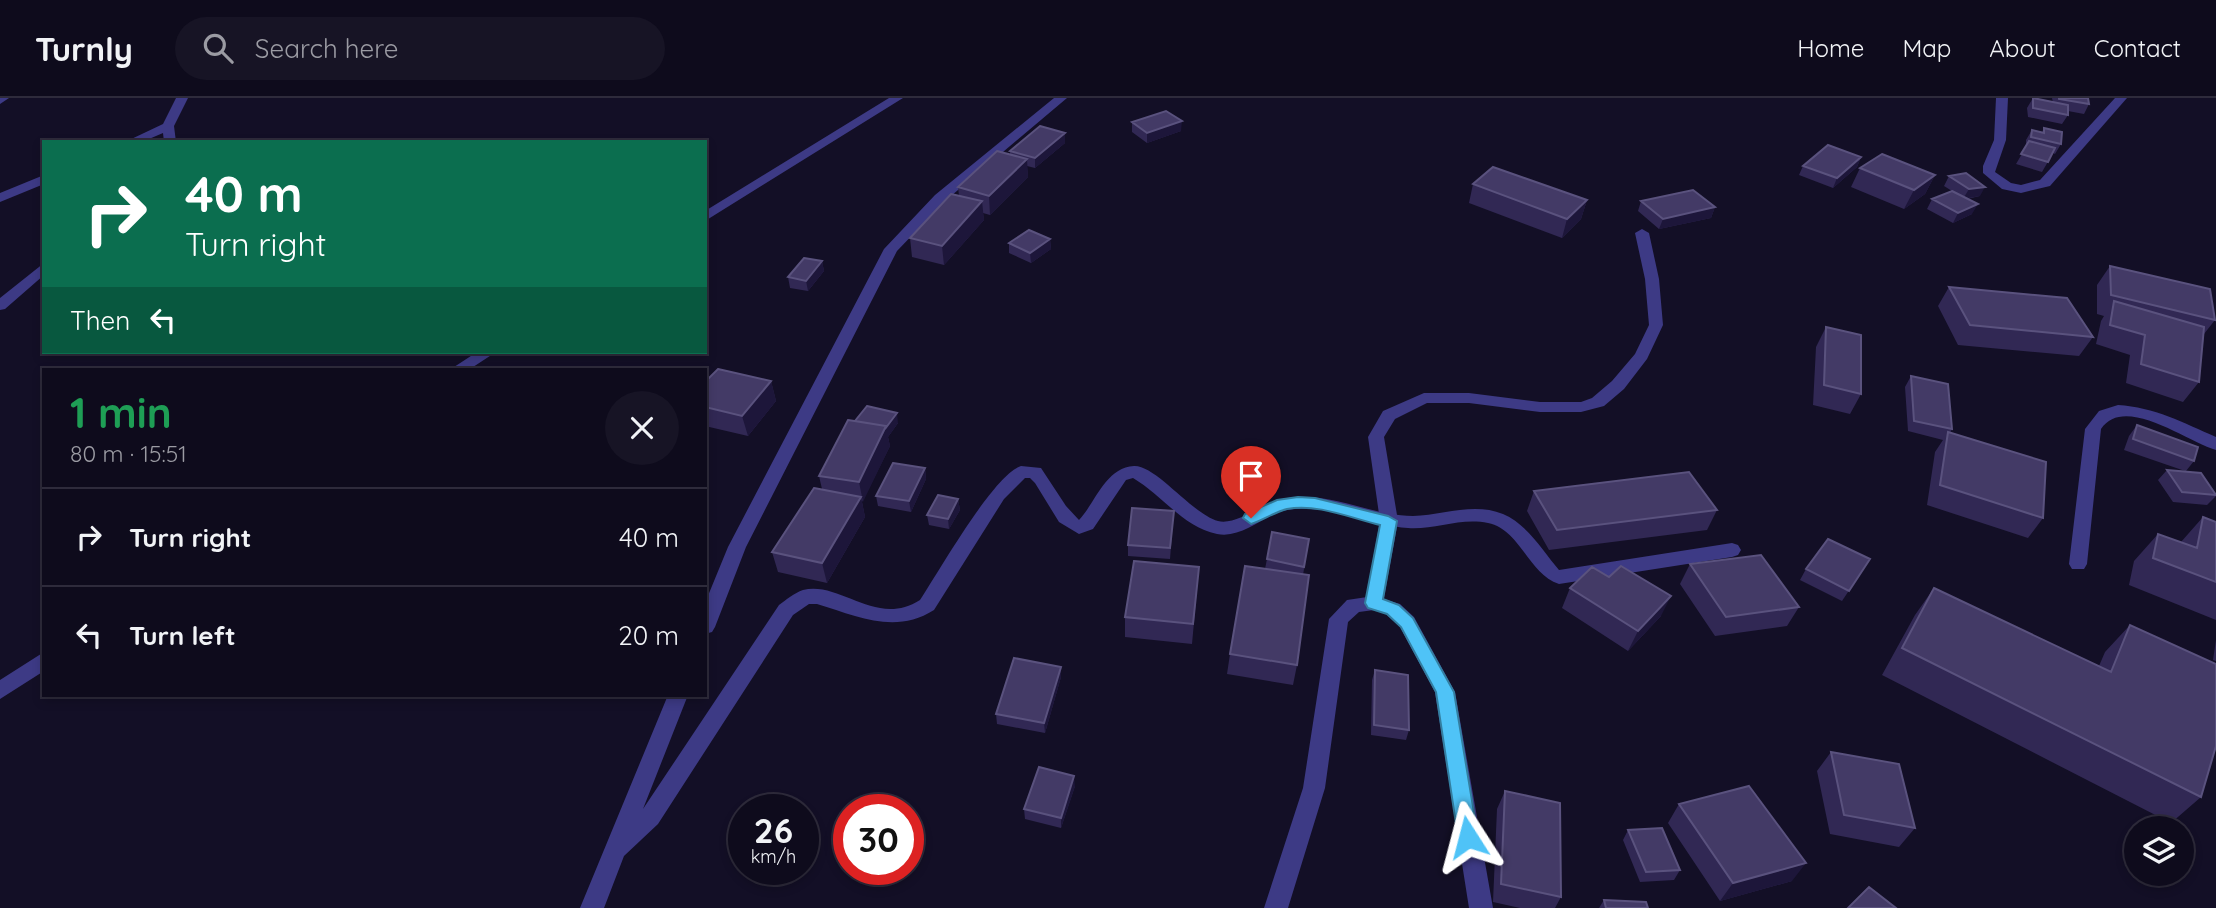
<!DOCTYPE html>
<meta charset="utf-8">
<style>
:root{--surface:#0e0b1c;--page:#171425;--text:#f1f3f6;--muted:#9b9ba3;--line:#2e2b3b}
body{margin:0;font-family:Quicksand,sans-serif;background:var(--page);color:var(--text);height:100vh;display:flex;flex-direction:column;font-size:26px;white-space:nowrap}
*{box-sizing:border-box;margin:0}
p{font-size:23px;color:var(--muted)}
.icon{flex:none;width:38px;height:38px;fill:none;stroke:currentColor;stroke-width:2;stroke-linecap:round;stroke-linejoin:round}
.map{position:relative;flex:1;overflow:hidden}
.panel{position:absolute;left:42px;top:270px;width:665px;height:329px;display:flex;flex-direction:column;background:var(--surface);border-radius:0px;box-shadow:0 4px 10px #0003,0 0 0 2px var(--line)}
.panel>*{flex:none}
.hud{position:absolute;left:42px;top:42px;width:665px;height:214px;border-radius:0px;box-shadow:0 4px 10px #0003,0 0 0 2px var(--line);background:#0b6e4f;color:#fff;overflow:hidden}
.controls{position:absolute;left:2124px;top:718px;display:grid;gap:14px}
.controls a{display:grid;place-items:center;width:70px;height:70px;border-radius:50%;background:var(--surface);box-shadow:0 4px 10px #0003,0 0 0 2px var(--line);font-size:35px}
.speed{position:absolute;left:728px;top:696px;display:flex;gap:14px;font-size:35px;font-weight:700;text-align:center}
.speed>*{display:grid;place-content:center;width:91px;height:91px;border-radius:50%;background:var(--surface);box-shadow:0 4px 10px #0003,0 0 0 2px var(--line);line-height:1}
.speed small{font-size:18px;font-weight:400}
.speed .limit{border:10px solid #d22;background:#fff;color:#111}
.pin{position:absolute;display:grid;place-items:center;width:60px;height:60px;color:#fff;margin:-72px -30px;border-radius:50% 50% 50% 0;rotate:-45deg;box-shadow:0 0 7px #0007}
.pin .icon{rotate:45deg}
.me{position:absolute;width:77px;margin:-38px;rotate:351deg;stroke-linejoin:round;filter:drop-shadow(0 0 5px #0008)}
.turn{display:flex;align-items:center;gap:24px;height:147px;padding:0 28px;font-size:32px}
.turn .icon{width:91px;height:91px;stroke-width:2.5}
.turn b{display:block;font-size:49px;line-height:60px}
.then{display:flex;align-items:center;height:66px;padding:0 28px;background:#0003;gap:14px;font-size:26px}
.round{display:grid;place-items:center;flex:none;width:74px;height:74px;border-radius:37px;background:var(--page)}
.summary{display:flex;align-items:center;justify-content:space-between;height:119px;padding:0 28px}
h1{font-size:42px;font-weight:700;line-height:52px;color:#1e9e55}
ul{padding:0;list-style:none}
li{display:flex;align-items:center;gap:21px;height:98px;padding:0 28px;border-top:2px solid var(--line)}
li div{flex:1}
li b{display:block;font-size:26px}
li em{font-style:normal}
header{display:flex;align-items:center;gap:42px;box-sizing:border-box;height:98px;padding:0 35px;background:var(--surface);border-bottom:2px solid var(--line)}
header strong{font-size:33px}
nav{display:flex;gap:38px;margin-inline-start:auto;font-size:24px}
.search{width:490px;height:63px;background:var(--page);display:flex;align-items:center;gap:18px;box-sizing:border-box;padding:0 24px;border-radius:38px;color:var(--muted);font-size:26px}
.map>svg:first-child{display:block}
</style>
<header>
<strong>Turnly</strong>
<div class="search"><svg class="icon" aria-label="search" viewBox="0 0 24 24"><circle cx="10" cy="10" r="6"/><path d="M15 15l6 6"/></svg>Search here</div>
<nav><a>Home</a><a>Map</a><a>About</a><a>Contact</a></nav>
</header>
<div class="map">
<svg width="2216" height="810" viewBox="0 0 2216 810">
<rect width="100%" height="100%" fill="#130f26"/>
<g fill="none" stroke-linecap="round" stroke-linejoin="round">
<path fill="#3d3a85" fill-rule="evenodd" d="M1642 131 1649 135 1659 181 1663 227 1647 261 1624 291 1604 308 1581 314H1540L1469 305H1427L1395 321 1384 339 1398 423 1383 505 1381 510 1374 512 1367 510 1365 505 1380 423 1368 339 1383 313 1424 295H1469L1540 304H1581L1592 300 1612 283 1635 256 1649 227 1645 181 1635 135Z"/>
<path fill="#3d3a85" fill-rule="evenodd" d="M0 0H9L0 6Z
M176 0H188L174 28 176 44H164L163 35 142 44H125L163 26Z
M889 0H903L705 123V113Z
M1054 0H1067L945 103 897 153 746 449 715 529 712 534 705 536V505L728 449 884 151 935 97Z
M1996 0H2008L2006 42 1995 74 2011 85 2021 87 2040 82 2115 0H2127L2050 88 2021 95 2002 91 1983 75V68L1994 42Z
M44 77V86L0 104V95Z
M44 165V177L5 211 0 212V200Z
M477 254H496L470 271H451Z
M2118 307C2154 309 2184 325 2216 339V352C2186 343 2124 296 2101 331L2087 466 2084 471H2072L2069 466 2085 331 2099 313Z
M1021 368 1041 370 1066 408 1079 422C1096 404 1105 370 1134 368 1156 367 1192 416 1218 423 1237 428 1266 403 1287 400 1330 393 1371 418 1413 418 1443 417 1474 404 1503 416 1527 426 1543 453 1559 472L1732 445 1738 447 1741 452 1738 457 1732 459 1559 486C1528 476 1521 432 1488 425 1461 419 1434 432 1408 430 1368 427 1327 405 1287 412 1263 417 1243 441 1217 436 1183 429 1162 397 1133 380L1126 382 1093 431 1079 436 1059 424 1035 385 1030 380H1025L1004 401 934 512C895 537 857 518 817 506H809L793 517 658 726 624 758 604 810H580L668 597H688L643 711 779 507C786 502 794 495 803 492 841 483 876 530 920 502 938 475 994 376 1021 368Z
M1374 498 1400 506 1414 519 1455 594 1493 810H1469L1435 594 1400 529 1386 516 1374 512 1359 514 1348 524 1325 690 1288 810H1264L1303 690 1329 521 1347 502Z
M44 554V573L0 601V582Z"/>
</g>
<path fill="#312854" d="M2033 0 2053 5 2052 0H2088L2089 6 2084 16 2068 13V17L2062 26 2028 19 2027 10Z
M1132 24 1181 33 1147 45 1132 34Z
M2044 30 2061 46 2055 56 2053 55 2042 74 2016 66 2026 49V42L2032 32 2042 34Z
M1065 35V45L1035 70 1027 68 1028 79 990 117 983 115 984 122 944 167 912 159 910 140 959 98 958 89 1010 56V53Z
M1861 59 1857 69 1833 90 1799 77 1803 68Z
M1860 70 1935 77 1925 96 1904 111 1851 89Z
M1949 78 1980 98 1967 101 1972 116 1953 125 1927 111 1932 101 1952 93 1944 88Z
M1473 86 1587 102 1581 121 1562 140 1469 105Z
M1641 103 1715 109 1711 120 1659 131 1638 113Z
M1050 141 1051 151 1031 165 1009 155V145Z
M822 163 824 173 808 193 790 190 788 179Z
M2110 168 2215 222 2204 236 2199 284 2183 304 2126 285 2130 257 2096 246 2101 223 2104 218 2097 216V187Z
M1949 189 2093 239 2079 258 1958 247 1938 208Z
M1826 229 1861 296 1850 316 1813 307 1816 249Z
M1911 278 1952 331 1950 335 2043 420 2028 440 1927 407 1935 354 1943 342 1908 333 1905 289Z
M705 282 771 283 776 303 748 338 705 328Z
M855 323 898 325 888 339 890 348 862 404 865 419 827 485 778 474 772 454 822 391 819 378Z
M2137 327 2194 363 2186 373 2216 396V398L2207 407 2173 404 2158 382 2167 372 2185 373 2124 352 2129 338Z
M925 370 926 381 911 414 878 408 876 398Z
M1534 393 1717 412 1707 432 1549 452 1527 413Z
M958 401 960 412 949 431 929 427 927 417Z
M2203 419 2216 424V522L2129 487 2134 463 2158 436 2181 444Z
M1173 424 1170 461 1128 458V447Z
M1309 441 1303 477 1297 567 1293 587 1227 576 1230 556 1265 471 1267 461Z
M1870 461 1842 503 1800 482 1806 471Z
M1690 466 1799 509 1787 528 1715 538 1680 486Z
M1199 469 1192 546 1125 539V519Z
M1570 490 1661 518 1628 553 1562 510Z
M1934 490 2099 568 2105 554 2130 527 2201 699 2171 725 1882 577 1915 517Z
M2216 542V563L2213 562Z
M1061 569V579L1045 635 997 626 996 616Z
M1375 572 1409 632 1406 642 1371 637 1372 582Z
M1831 654 1915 730 1899 749 1830 736 1817 673Z
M1075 688 1061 730 1025 721 1024 711Z
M1505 693 1561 799 1555 810H1520L1493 804 1497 711Z
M1679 706 1792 783 1720 803 1668 725Z
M1628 732 1680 772 1674 782 1640 784 1623 742Z
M1604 802 1648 810H1599Z"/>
<path fill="#1d163a" d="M1182 23 1181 33 1147 45V35Z
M1065 35V45L1035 70V60Z
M1861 59 1857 69 1833 90 1837 80Z
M1027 61 1028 79 990 117 989 98Z
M1935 77 1925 96 1904 111 1914 92Z
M1985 89 1980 98 1963 101 1969 91Z
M1587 102 1581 121 1562 140 1567 121Z
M982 103 984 122 944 167 942 148Z
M1978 106 1972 116 1953 125 1958 115Z
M1715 109 1711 120 1659 131 1663 121Z
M1050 141 1051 151 1031 165 1030 155Z
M822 163 824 173 808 193 806 183Z
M771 283 776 303 748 338 742 318Z
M897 315 898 325 888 339 890 348 863 404 859 384 887 328Z
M925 370 926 381 911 414 909 403Z
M861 399 865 419 827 485 822 465Z
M958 401 960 412 949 431 948 421Z
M1671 498 1661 518 1628 553 1638 533Z
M1061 569V579L1045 635 1044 625Z
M1074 678 1075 688 1061 730V720Z
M1806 765 1792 783 1720 803 1733 785Z"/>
<path fill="#433a66" stroke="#5a527e" stroke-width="2" d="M2033 0 2068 7V17L2033 10Z
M2059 0H2088L2089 6 2059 1Z
M1166 13 1182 23 1147 35 1132 24Z
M1040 28 1065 35 1035 60 1010 53Z
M2044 30 2062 34 2061 46 2031 39 2032 32 2044 35Z
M2029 43 2055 50 2048 64 2021 56Z
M1828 47 1861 59 1837 80 1803 68Z
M997 53 1027 61 989 98 958 89Z
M1882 56 1935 77 1914 92 1860 70Z
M1493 69 1587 102 1567 121 1473 86Z
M1966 75 1985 89 1969 91 1949 78Z
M1693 92 1715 109 1663 121 1641 103Z
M1952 93 1978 106 1958 115 1932 101Z
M951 96 982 103 942 148 910 140Z
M1029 132 1050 141 1030 155 1009 145Z
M804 160 822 163 806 183 788 179Z
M2110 168 2210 191 2215 222 2111 197Z
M1949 189 2067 200 2093 239 1970 227Z
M2114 203 2204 229 2199 284 2141 266 2145 237 2110 227Z
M1826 229 1861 237V296L1824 287Z
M718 271 771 283 742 318 705 309V282H707Z
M1911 278 1948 286 1952 331 1914 323Z
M867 308 897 315 885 331 886 328 855 323Z
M848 322 886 328 859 384 819 378Z
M2137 327 2198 349 2194 363 2133 341Z
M1948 334 2046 364 2043 420 1940 387Z
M893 365 925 370 909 403 876 398Z
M2167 372 2201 375 2216 397 2182 394Z
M1689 374 1717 412 1557 432 1534 393Z
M814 390 861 399 822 465 772 454Z
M938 397 958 401 948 421 927 417Z
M1132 410 1174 413 1170 450 1128 447Z
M2203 419 2216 424V484L2153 460 2158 436 2197 450Z
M1272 434 1309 441 1304 469 1267 461Z
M1828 441 1870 461 1849 493 1806 471Z
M1761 457 1799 509 1726 519 1690 466Z
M1134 463 1199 469 1193 526 1125 519Z
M1245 468 1309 477 1297 567 1230 556Z
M1621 468 1671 498 1638 533 1570 490 1592 469 1609 479Z
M1934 490 2111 574 2130 527 2216 566V648L2201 699 1902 550Z
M1014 560 1061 569 1044 625 996 616Z
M1375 572 1408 577 1409 632 1374 627Z
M1831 654 1899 666 1915 730 1844 717Z
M1039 669 1074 678 1061 720 1024 711Z
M1749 688 1806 765 1733 785 1679 706Z
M1505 693 1560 705 1561 799 1501 786Z
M1662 730 1680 772 1646 774 1628 732Z
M1869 789 1896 810H1848Z
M1604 802 1646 804 1648 810H1606Z"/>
<path fill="#4fc3f7" stroke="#337fa1" stroke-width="2" d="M1298 399 1315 400 1388 418 1397 423 1383 501 1399 507 1413 520 1454 594 1478 739 1475 746 1468 748 1461 746 1458 739 1436 594 1401 529 1387 516 1368 510 1365 505 1380 427C1351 420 1316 405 1287 411 1275 414 1263 422 1251 426L1243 420 1245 416 1277 402Z"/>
</svg>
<div class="controls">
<a><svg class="icon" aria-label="layers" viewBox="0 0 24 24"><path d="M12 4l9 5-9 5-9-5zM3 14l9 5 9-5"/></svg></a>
</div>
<div class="speed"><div>26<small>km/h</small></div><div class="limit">30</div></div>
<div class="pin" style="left:1251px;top:420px;background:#d93025"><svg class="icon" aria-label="arrive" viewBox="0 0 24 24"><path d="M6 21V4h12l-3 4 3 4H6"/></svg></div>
<svg class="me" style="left:1468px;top:739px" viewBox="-20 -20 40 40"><path d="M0-17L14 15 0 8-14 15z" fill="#4fc3f7" stroke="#fff" stroke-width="4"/></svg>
<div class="hud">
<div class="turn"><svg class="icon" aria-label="right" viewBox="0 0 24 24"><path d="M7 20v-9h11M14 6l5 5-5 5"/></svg><div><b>40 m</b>Turn right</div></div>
<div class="then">Then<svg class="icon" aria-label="left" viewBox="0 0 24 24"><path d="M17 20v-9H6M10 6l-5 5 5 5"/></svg></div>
</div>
<section class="panel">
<div class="summary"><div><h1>1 min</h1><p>80 m · 15:51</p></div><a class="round"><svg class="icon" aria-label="close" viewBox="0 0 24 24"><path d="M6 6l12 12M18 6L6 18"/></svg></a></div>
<ul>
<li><svg class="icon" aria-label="right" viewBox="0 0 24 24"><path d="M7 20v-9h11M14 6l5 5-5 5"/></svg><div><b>Turn right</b></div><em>40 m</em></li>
<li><svg class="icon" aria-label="left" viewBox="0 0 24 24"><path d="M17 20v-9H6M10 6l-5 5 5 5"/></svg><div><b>Turn left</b></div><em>20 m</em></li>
</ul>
</section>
</div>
